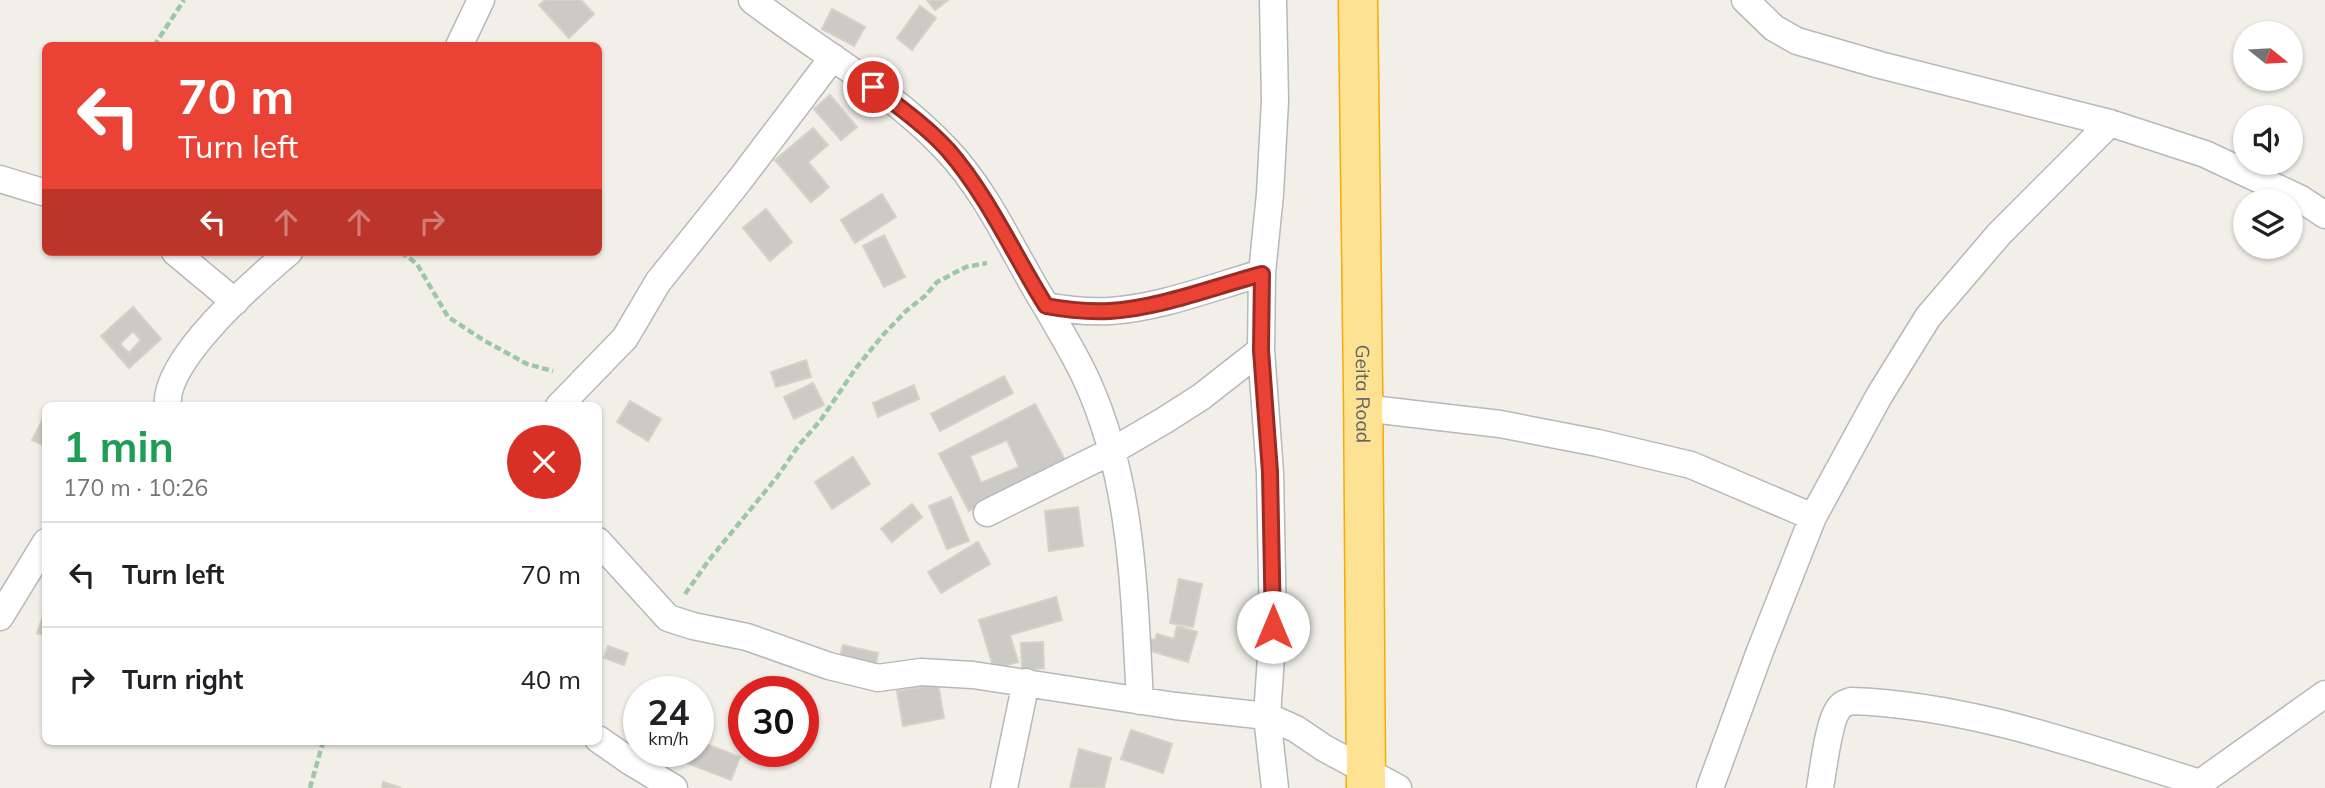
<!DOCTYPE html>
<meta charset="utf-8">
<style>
:root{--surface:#fff;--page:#f6f6f6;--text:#202124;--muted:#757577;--line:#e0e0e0}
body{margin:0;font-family:Mulish,sans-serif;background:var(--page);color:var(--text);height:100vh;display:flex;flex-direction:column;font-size:26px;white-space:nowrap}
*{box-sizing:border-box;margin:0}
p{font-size:23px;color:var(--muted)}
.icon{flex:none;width:38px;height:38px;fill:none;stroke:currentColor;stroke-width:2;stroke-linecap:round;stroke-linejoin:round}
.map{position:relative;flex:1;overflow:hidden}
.drawer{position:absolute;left:42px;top:402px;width:560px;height:343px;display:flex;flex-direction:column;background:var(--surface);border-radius:10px;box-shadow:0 2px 5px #0004}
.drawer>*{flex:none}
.top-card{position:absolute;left:42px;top:42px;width:560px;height:214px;border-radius:10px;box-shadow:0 2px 5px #0004;background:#ea4335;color:#fff;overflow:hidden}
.needle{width:46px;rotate:108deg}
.tools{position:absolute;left:2233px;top:21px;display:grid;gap:14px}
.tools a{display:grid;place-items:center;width:70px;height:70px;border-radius:50%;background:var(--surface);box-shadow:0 2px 5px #0004;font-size:35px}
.speed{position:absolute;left:623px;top:676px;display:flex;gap:14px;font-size:35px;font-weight:700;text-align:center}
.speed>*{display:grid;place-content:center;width:91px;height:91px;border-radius:50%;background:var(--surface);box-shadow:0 2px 5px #0004;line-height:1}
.speed small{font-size:18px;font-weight:400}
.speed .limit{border:10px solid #d22;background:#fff;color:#111}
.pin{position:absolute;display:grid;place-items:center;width:60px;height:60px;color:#fff;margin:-30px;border:4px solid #fff;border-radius:50%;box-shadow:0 2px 7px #0007}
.me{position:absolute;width:77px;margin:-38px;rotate:0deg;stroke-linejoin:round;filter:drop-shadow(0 0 5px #0008)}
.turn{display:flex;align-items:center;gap:24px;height:147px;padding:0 21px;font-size:32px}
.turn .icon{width:91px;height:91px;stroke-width:2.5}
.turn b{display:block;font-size:49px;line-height:60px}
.lanes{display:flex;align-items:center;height:66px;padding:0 21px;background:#0003;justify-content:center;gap:35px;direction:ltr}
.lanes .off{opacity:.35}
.round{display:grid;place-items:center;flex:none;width:74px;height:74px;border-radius:37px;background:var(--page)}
.summary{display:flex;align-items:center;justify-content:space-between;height:119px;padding:0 21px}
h1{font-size:42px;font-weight:700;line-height:52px;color:#1e9e55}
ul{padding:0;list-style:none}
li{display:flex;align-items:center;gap:21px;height:105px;padding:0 21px;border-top:2px solid var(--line)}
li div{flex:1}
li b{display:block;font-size:26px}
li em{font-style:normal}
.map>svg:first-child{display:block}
</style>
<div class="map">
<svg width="2325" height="788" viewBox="0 0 2325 788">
<rect width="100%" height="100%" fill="#f1efe8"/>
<path fill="#cccac5" stroke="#d6d1c6" stroke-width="2" fill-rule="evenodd" d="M545 0H581L594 14 569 38 539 5Z
M927 0H948L935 10Z
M920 6 936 18 912 50 897 38Z
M832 9 865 27 854 46 822 29Z
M830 95 857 127 841 140 814 109Z
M813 128 828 145 808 162 829 187 811 202 775 160Z
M882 194 896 217 855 243 841 220Z
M766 209 792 242 770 261 743 228Z
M884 235 905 277 884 287 863 246Z
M133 307 161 339 129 368 101 336ZM133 331 141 340 129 353 120 344Z
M806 360 811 377 776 387 771 372Z
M1004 376 1013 393 940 431 931 414Z
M813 383 824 405 794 419 784 397Z
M914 385 919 399 878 417 873 403Z
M630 401 661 419 648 441 617 422Z
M1035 404 1065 460 969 511 939 454ZM1007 440 1019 467 981 483 970 456Z
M45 415H46V447L32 440Z
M853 457 870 484 832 509 815 482Z
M951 497 969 541 947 549 929 506Z
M912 504 922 517 892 542 881 529Z
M1078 507 1083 546 1049 551 1045 511Z
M978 542 990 564 941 593 928 572Z
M1179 579 1202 584 1193 627 1170 623Z
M1056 597 1062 620 1010 635 1018 662 994 669 979 620Z
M46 607V636L37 633Z
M1177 626 1197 632 1188 662 1144 649 1147 638 1155 640 1157 634 1174 639Z
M1043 642 1044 668 1022 670 1021 643Z
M843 645 878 653 875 669 839 660Z
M608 646 628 653 624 665 604 658Z
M938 684 944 718 903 726 897 691Z
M1131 730 1172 744 1163 773 1121 759Z
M698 741 740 757 731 780 687 763 691 751H698Z
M1079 749 1111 758 1104 788H1070Z
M383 782 401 788H382Z"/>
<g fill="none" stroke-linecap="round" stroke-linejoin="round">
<g stroke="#b5b8bc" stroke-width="29">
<path id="street" d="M752 0C816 50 890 89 946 149 989 194 1014 255 1046 306 1067 310 1089 312 1110 311 1160 308 1213 287 1262 273
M1273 0 1275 101 1270 194 1262 273 1261 350 1270 473 1273 627 1267 716 1275 788
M1745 0 1774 28 1797 41 1880 65 2110 123 2205 154 2301 199 2325 215
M459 46 481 0
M0 179 46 193
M175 252 235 302
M1046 306C1060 331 1076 356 1087 381 1133 482 1134 593 1140 701
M168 406C162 361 256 280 289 252
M559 406 625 338 658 282 739 181 833 57
M1363 408 1500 424 1598 443 1691 465 1813 517
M987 513 1112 451 1165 420 1201 397 1261 350
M598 541 668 618 693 626 747 637 829 666 878 678 921 672 973 675 1175 706 1267 716 1296 729 1324 748 1398 788
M0 617 46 542
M598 739 631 762 674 788
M1004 788 1026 682
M1710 788 1760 651 1813 517 1879 396 1928 317 2000 233 2110 123
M1820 788C1823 771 1829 716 1841 706 1843 703 1847 703 1851 701 1971 705 2087 748 2200 783
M2193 788 2325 694"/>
</g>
<g stroke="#f9ab00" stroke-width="41">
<g id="highway">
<path id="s1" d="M1358 0C1363 263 1364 525 1366 788"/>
</g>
</g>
<path stroke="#9cc7a9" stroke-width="4.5" stroke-dasharray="7 3.5" stroke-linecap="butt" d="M154 46 184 0
M401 252 417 264 448 317 485 341 527 364 553 371
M685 594 709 560 777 477 799 445 820 421 856 368 883 335 906 311 925 296 937 282 966 267 987 263
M310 788 323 742"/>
<use href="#street" stroke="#fff" stroke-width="26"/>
<use href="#highway" stroke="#fde293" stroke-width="38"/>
</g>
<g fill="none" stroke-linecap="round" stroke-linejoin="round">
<g stroke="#982c22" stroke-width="18">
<path id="route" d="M873 87C899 107 926 126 948 150 988 196 1014 255 1046 306 1067 310 1089 312 1110 311 1160 308 1213 287 1262 274L1261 350 1270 472 1273 627"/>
</g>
<use href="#route" stroke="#ea4335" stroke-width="12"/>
</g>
<g text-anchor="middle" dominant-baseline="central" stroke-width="6" stroke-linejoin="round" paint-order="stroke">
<g font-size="19" fill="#5f6368" stroke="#fff">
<text stroke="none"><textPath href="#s1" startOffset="394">Geita Road</textPath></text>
</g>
</g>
</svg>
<div class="tools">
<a><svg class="needle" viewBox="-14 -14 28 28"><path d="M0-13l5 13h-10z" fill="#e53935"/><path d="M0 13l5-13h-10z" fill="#757577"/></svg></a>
<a><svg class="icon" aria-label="sound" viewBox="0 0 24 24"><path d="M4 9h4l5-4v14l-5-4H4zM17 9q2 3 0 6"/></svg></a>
<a><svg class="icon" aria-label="layers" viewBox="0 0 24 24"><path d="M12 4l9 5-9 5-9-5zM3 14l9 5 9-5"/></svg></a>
</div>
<div class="speed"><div>24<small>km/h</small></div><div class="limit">30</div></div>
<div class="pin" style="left:873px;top:87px;background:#d93025"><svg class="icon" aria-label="arrive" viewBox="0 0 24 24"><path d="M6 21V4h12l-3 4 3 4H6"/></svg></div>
<svg class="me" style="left:1273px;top:627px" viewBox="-20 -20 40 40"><circle r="19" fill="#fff"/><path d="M0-13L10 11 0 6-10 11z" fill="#ea4335"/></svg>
<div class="top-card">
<div class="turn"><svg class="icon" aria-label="left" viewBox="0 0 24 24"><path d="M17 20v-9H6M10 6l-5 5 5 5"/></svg><div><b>70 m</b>Turn left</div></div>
<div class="lanes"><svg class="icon" aria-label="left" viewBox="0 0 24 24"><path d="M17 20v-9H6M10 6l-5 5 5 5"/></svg><svg class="icon off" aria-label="ahead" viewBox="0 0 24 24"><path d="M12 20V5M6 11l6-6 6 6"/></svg><svg class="icon off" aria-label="ahead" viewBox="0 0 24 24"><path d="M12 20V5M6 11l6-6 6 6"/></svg><svg class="icon off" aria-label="right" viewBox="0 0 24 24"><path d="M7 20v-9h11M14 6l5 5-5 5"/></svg></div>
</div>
<section class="drawer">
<div class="summary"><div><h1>1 min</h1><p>170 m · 10:26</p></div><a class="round" style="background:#d93025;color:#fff"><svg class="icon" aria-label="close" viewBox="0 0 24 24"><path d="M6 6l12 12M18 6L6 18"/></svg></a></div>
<ul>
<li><svg class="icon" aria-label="left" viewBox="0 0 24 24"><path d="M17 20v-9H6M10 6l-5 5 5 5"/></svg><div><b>Turn left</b></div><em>70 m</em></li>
<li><svg class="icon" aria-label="right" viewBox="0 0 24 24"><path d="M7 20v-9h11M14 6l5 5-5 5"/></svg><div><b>Turn right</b></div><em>40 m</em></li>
</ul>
</section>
</div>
